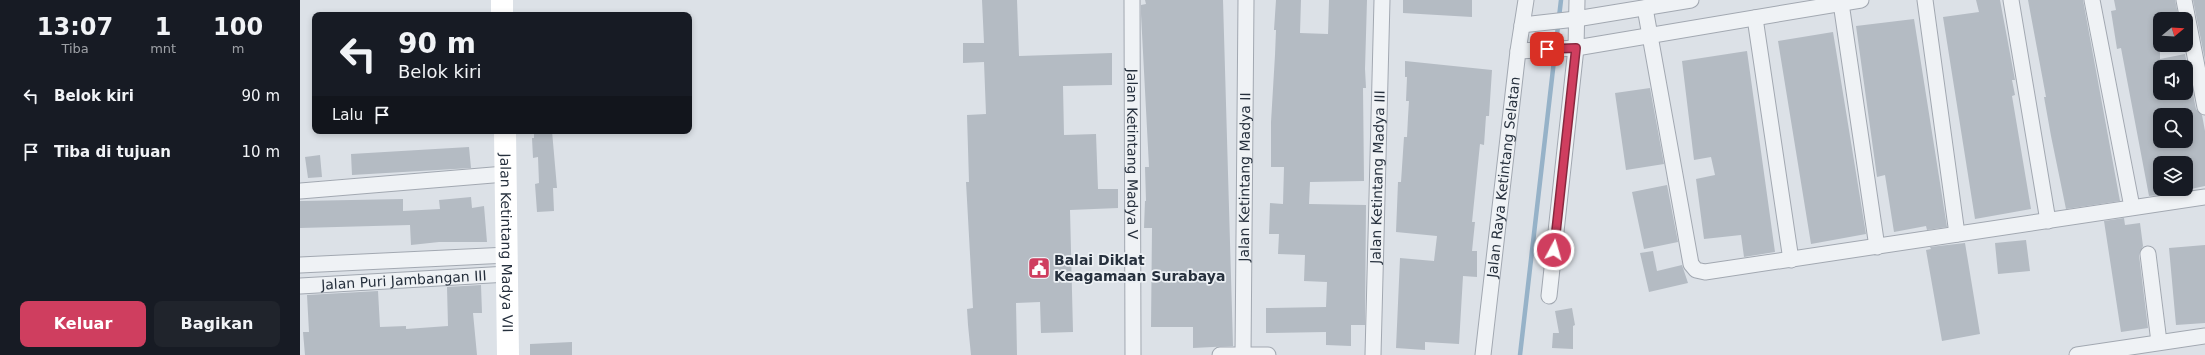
<!DOCTYPE html>
<html lang="id">
<style>
:root{--surface:#171b24;--page:#20242c;--text:#f1f3f6;--muted:#9ea1a6;--accent:#cf3e5f}
body{margin:0;font-family:"DejaVu Sans",sans-serif;background:var(--page);color:var(--text);height:100vh;display:flex;flex-direction:column;font-size:15px;white-space:nowrap}
*{box-sizing:border-box;margin:0}
p{font-size:13px;color:var(--muted)}
.icon{flex:none;width:22px;height:22px;fill:none;stroke:currentColor;stroke-width:2;stroke-linecap:round;stroke-linejoin:round}
.map{position:relative;flex:1;overflow:hidden}
.drawer{display:flex;flex-direction:column;background:var(--surface);width:300px}
.drawer>*{flex:none}
.banner{position:absolute;left:12px;top:12px;width:380px;height:122px;border-radius:8px;box-shadow:0 2px 6px #0003;background:#171b24;color:var(--text);overflow:hidden}
.needle{width:26px;rotate:72deg}
.buttons{position:absolute;left:1853px;top:12px;display:grid;gap:8px}
.buttons a{display:grid;place-items:center;width:40px;height:40px;border-radius:8px;background:var(--surface);box-shadow:0 2px 6px #0003;font-size:20px}
.pin{position:absolute;display:grid;place-items:center;width:34px;height:34px;color:#fff;margin:-17px;border-radius:8px;box-shadow:0 2px 6px #0006}
.me{position:absolute;width:44px;margin:-22px;rotate:6deg;stroke-linejoin:round;filter:drop-shadow(0 0 3px #0008)}
.turn{display:flex;align-items:center;gap:14px;height:84px;padding:0 20px;font-size:18px}
.turn .icon{width:52px;height:52px;stroke-width:2.5}
.turn b{display:block;font-size:28px;line-height:34px}
.then{display:flex;align-items:center;height:38px;padding:0 20px;background:#0003;gap:8px;font-size:15px}
.eta{display:flex;justify-content:space-evenly;align-items:center;height:68px;text-align:center}
.eta b{font-size:24px;font-weight:600;line-height:28px}
.cta{display:flex;gap:8px;margin-top:auto;padding:8px 20px}
.cta a{flex:1;height:46px;border-radius:8px;background:var(--accent);color:#fff;font-size:16px;font-weight:600;line-height:46px;text-align:center}
.cta a+a{background:var(--page);color:var(--text)}
ul{padding:0;list-style:none}
li{display:flex;align-items:center;gap:12px;height:56px;padding:0 20px}
li div{flex:1}
li b{display:block;font-size:15px}
li em{font-style:normal}
main{display:flex;flex:1;min-height:0}
.map>svg:first-child{display:block}
</style>
<main>
<section class="drawer">
<div class="eta">
<div><b>13:07</b><p>Tiba</p></div>
<div><b>1</b><p>mnt</p></div>
<div><b>100</b><p>m</p></div>
</div>
<ul>
<li><svg class="icon" aria-label="left" viewBox="0 0 24 24"><path d="M17 20v-9H6M10 6l-5 5 5 5"/></svg><div><b>Belok kiri</b></div><em>90 m</em></li>
<li><svg class="icon" aria-label="arrive" viewBox="0 0 24 24"><path d="M6 21V4h12l-3 4 3 4H6"/></svg><div><b>Tiba di tujuan</b></div><em>10 m</em></li>
</ul>
<div class="cta"><a>Keluar</a><a>Bagikan</a></div>
</section>
<div class="map">
<svg width="1905" height="355" viewBox="0 0 1905 355">
<rect width="100%" height="100%" fill="#dce1e7"/>
<g fill="none" stroke-linecap="round" stroke-linejoin="round">
<path stroke="#96b2c8" stroke-width="4.5" d="M1220 355 1261 0"/>
</g>
<path fill="#b4bbc3" fill-rule="evenodd" d="M682 0H717L719 56 812 53V85L763 86 764 135 796 134 798 189H818V208L770 210 773 332 741 333 740 302 716 303 717 355H671L668 325 667 309 673 308 666 182H669L667 115 686 114 684 62 663 63V43H684Z
M845 0H923L933 346 893 348V327H851L852 228H844L845 201H846L845 167H849L841 14V5L846 4Z
M976 0H1001L1000 33 1028 34 1029 0H1067L1065 69 1066 88H1063L1064 181 1010 182 1009 204 1066 205 1065 325H1051V346L1026 345V332L966 333V308L1026 307 1027 282 1004 281 1005 255 978 254 979 234H969L970 203 983 204 984 167H971V122L975 55 976 30H974Z
M1103 0H1172V17L1103 13Z
M1676 0H1700L1715 80H1712L1715 95 1712 96 1731 209 1675 219 1643 17 1679 12Z
M1728 0H1783L1820 201 1766 209 1751 136 1744 97H1746Z
M1814 0H1875L1879 19H1860V59L1885 54 1896 109 1902 115 1905 131V186L1886 190V163H1860V195L1849 196 1821 48 1817 49 1811 11 1816 10ZM1860 67H1886V93H1860ZM1860 115H1886V141H1860Z
M1893 0H1905V60Z
M1614 19 1647 227 1627 230 1626 226 1594 232 1585 175 1577 177 1556 26Z
M1533 32 1566 234 1511 244 1478 41Z
M1447 51 1475 252 1444 257 1441 235 1404 239 1396 179 1415 175 1411 157 1394 160 1382 61Z
M1105 61 1192 70 1189 116H1186L1184 145 1180 144 1172 222H1175L1172 251H1177V277L1163 276 1159 344 1125 342V350L1096 348 1100 258 1134 261 1137 236 1096 232 1098 182H1101L1104 137H1107L1108 117 1109 101H1106L1107 77H1105Z
M1350 88 1364 164 1326 170 1315 93Z
M234 131H252L257 188H253L254 211 237 212 235 184 239 183 238 157 233 158 232 138H234Z
M169 147 171 168 52 175 51 154Z
M20 155 22 177 8 178 5 157Z
M1367 185 1378 242 1344 249 1332 192Z
M171 197 172 208 184 206 187 242H139L111 245 110 225 0 228V201L103 199V211L140 209 139 200Z
M1824 218 1825 225 1840 223 1843 246 1839 255 1848 328 1821 332 1804 221Z
M1726 240 1730 271 1698 274 1695 243Z
M1665 243 1680 334 1642 341 1626 250 1631 249 1630 247Z
M1905 245V323L1876 325 1869 248Z
M1353 251 1357 271 1382 265 1388 283 1349 292 1340 253Z
M181 285 182 313H173L177 355H5L3 332H9L7 295 78 291 80 327 106 326V329L148 326 147 287Z
M1272 308 1275 325 1273 326V349L1252 348 1253 333H1259L1255 311Z
M272 342V355H230V344Z"/>
<g fill="none" stroke-linecap="round" stroke-linejoin="round">
<g stroke="#a2a8b1" stroke-width="17">
<g id="street">
<path id="s1" d="M832 0 833 355"/>
<path d="M1625 0 1657 234"/>
<path d="M1711 0 1748 221"/>
<path d="M1792 0 1832 207"/>
<path d="M1884 0 1905 107"/>
<path d="M1541 3 1577 247"/>
<path d="M1345 8 1391 264 1396 270 1405 272 1905 197"/>
<path d="M1455 18 1491 260"/>
<path d="M1222 25 1276 19 1391 0"/>
<path d="M1218 51 1276 48 1561 0"/>
<path d="M0 191 205 174"/>
<path d="M1848 254 1859 342"/>
<path d="M0 265 208 255"/>
<path id="s2" d="M0 286 208 274"/>
<path d="M1249 296 1276 48 1277 0"/>
<path d="M920 355H968"/>
<path id="s3" d="M943 355 946 0"/>
<path id="s4" d="M1073 355 1082 0"/>
<path id="s5" d="M1183 355 1218 51 1226 0"/>
<path d="M1777 355 1905 336"/>
</g>
</g>
<use href="#street" stroke="#eff2f5" stroke-width="15"/>
<g stroke="#fff" stroke-width="22">
<path d="M202 0V15"/>
<path id="s6" d="M205 131 208 355"/>
</g>
</g>
<g fill="none" stroke-linecap="round" stroke-linejoin="round">
<g stroke="#87283e" stroke-width="10">
<path id="route" d="M1247 49 1276 48 1254 250"/>
</g>
<use href="#route" stroke="#cf3e5f" stroke-width="7"/>
</g>
<defs>
<g id="civic-square" transform="scale(1.15)"><rect x="-9" y="-9" width="18" height="18" rx="4" fill="#cf3e5f" stroke="#ecf0f4"/><path d="M-.6-6.5H3V-4.5H.6V-3L4-1V1h2V6H-6V1h2V-1L-.6-3ZM-1.2 2.5V6h2.4V2.5Z" fill="#fff"/></g>
</defs>
<g fill-rule="evenodd">
<use href="#civic-square" x="739" y="268"/>
</g>
<g text-anchor="middle" dominant-baseline="central" stroke-width="3.5" stroke-linejoin="round" paint-order="stroke">
<g font-size="14" fill="#26303d" stroke="#ecf0f4">
<text stroke="none"><textPath href="#s1" startOffset="154">Jalan Ketintang Madya V</textPath></text>
<text stroke="none"><textPath href="#s5" startOffset="179">Jalan Raya Ketintang Selatan</textPath></text>
<text stroke="none"><textPath href="#s3" startOffset="178">Jalan Ketintang Madya II</textPath></text>
<text stroke="none"><textPath href="#s4" startOffset="178">Jalan Ketintang Madya III</textPath></text>
<text stroke="none"><textPath href="#s6" startOffset="112">Jalan Ketintang Madya VII</textPath></text>
<text stroke="none"><textPath href="#s2" startOffset="104">Jalan Puri Jambangan III</textPath></text>
</g>
<g font-size="14" font-weight="bold" fill="#26303d" stroke="#ecf0f4" text-anchor="start">
<text x="754" y="260">Balai Diklat<tspan x="754" dy="16">Keagamaan Surabaya</tspan></text>
</g>
</g>
</svg>
<div class="buttons">
<a><svg class="needle" viewBox="-14 -14 28 28"><path d="M0-13l5 13h-10z" fill="#e53935"/><path d="M0 13l5-13h-10z" fill="#9ea1a6"/></svg></a>
<a><svg class="icon" aria-label="sound" viewBox="0 0 24 24"><path d="M4 9h4l5-4v14l-5-4H4zM17 9q2 3 0 6"/></svg></a>
<a><svg class="icon" aria-label="search" viewBox="0 0 24 24"><circle cx="10" cy="10" r="6"/><path d="M15 15l6 6"/></svg></a>
<a><svg class="icon" aria-label="layers" viewBox="0 0 24 24"><path d="M12 4l9 5-9 5-9-5zM3 14l9 5 9-5"/></svg></a>
</div>
<div class="pin" style="left:1247px;top:49px;background:#d93025"><svg class="icon" aria-label="arrive" viewBox="0 0 24 24"><path d="M6 21V4h12l-3 4 3 4H6"/></svg></div>
<svg class="me" style="left:1254px;top:250px" viewBox="-20 -20 40 40"><circle r="17" fill="#cf3e5f" stroke="#fff" stroke-width="3"/><path d="M0-11L8 9 0 5-8 9z" fill="#fff"/></svg>
<div class="banner">
<div class="turn"><svg class="icon" aria-label="left" viewBox="0 0 24 24"><path d="M17 20v-9H6M10 6l-5 5 5 5"/></svg><div><b>90 m</b>Belok kiri</div></div>
<div class="then">Lalu<svg class="icon" aria-label="arrive" viewBox="0 0 24 24"><path d="M6 21V4h12l-3 4 3 4H6"/></svg></div>
</div>
</div>
</main>
